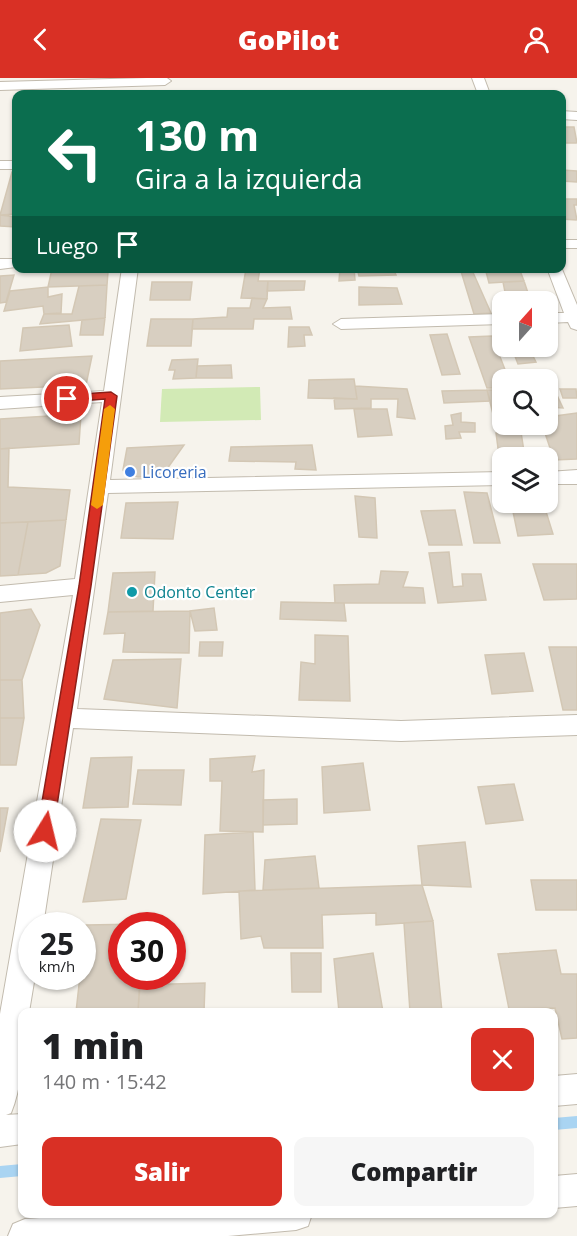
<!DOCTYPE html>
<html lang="es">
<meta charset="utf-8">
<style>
:root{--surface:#fff;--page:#f6f6f6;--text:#202124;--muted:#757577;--accent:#d93025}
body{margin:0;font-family:"Open Sans",sans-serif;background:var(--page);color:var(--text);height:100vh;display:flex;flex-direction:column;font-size:22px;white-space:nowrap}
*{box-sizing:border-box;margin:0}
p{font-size:20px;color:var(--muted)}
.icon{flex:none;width:33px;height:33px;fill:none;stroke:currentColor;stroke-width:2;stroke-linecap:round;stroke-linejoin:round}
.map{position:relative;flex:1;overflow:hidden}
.panel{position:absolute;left:18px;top:930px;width:540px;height:210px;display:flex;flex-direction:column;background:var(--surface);border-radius:12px;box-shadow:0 2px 4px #0004}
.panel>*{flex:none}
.hud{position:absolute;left:12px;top:12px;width:554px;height:183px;border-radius:12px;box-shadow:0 2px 4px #0004;background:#0b6e4f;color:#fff;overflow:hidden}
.needle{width:39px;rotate:21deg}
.controls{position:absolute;left:492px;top:213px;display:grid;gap:12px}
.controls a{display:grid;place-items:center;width:66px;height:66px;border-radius:12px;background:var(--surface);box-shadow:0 2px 4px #0004;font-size:30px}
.speed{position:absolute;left:18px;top:834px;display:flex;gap:12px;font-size:30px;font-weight:700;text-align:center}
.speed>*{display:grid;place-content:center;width:78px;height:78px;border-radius:50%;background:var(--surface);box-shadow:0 2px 4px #0004;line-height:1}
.speed small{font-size:15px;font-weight:400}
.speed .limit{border:9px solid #d22;background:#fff;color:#111}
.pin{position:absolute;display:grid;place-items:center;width:51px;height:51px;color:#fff;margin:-26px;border:3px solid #fff;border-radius:50%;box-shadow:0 2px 6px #0007}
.me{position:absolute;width:66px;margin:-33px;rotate:9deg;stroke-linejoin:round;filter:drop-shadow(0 0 4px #0008)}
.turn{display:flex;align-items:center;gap:21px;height:126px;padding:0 24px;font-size:27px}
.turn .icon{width:78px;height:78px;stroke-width:2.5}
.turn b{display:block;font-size:42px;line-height:51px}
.then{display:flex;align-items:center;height:57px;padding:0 24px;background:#0003;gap:12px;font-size:22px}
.round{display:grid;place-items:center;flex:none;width:63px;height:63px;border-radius:12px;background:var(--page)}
.overview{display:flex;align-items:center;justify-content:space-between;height:102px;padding:0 24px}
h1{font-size:36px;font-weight:800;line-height:45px}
.primary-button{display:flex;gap:12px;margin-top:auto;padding:12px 24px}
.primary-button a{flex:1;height:69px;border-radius:12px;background:var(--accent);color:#fff;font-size:24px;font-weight:800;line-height:69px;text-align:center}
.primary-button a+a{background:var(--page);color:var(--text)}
header{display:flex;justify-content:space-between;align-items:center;height:78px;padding:0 24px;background:var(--accent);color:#fff;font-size:27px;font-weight:800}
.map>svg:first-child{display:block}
</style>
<header><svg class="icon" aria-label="back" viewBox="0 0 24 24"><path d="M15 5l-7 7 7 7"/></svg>GoPilot<svg class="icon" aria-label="person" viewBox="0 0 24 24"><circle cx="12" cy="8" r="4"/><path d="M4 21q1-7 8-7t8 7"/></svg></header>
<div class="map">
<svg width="577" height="1158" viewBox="0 0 577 1158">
<rect width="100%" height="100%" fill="#f6f3ec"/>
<path fill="#d2eab5" d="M260 309 261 342 160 344 162 311Z"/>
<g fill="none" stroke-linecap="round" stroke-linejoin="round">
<path fill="#a9d4f2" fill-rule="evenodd" d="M577 1038V1050L554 1052V1040Z
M22 1086V1098L0 1100V1088Z"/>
</g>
<path fill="#d8cfc1" stroke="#d3c7b4" stroke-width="1.5" d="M561 49H574L577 65H561Z
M562 92 577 93V104L562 103Z
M12 94H16V136L0 137Z
M561 121H577V127H574L577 142 561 141Z
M0 137 16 139V149L0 148Z
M103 190 108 194 107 207 48 209 52 191Z
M260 190 258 203H268L267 221 241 220 246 191Z
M340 190H354L355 202 339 203Z
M357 190H393L396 197 359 198Z
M460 190H471L491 235 474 236Z
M485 190H519L524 203 489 205Z
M14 197 6 224 0 225V198Z
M268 203H305L304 212 267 213Z
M524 203 531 224H507L503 204Z
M152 204H192L190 222H150Z
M107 207 105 240 40 246 44 236H72L79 208Z
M48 209V219L62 216 61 235 44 236 43 228 4 233 10 213Z
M359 209 397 210 402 226 359 227Z
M252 220 267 221 263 230 290 229 292 241H254L253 251H192L193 241 227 239 228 230H250Z
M105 240 103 257H80L82 242Z
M151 241H193L191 268H147Z
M69 247 72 268 20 273 23 250Z
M289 249H309L312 257H304L305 268 288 269Z
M447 256 460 296 442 297 430 257Z
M492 258 509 302H502V310H487L469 259Z
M511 268H528L536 284 518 286Z
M92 278 86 307 0 311V283Z
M198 281 196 300 173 301 175 292H169L172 282Z
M231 287 232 300H196L197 288Z
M532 293V298H524L525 302H509L507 296Z
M354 301 357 321 308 320 309 302Z
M355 308 407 311 415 341 397 339 398 321H371V330L335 331 334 320 357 321Z
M548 311H554L563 330 548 329Z
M560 311H576L577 320H563Z
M487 312 490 323 444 325 442 313Z
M487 312H502V346H521L522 351 497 352Z
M354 331H387L392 357 358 359Z
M461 335V344L475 345V354H459L461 360 446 361 445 348 453 347 451 337Z
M577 335V381L554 382 542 346H548V339Z
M81 336 79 366 0 371V341Z
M521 354 525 380H502V385H500L496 355Z
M184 367 162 398 138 399 125 396 123 392 127 370Z
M312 367 316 392 295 391 296 384 229 383 231 369Z
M9 370 8 409 70 412 66 442 0 445V371Z
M464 414 487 415 500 465H474Z
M355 418 375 420 377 460 359 459Z
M178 424 173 461 121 460 126 425Z
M511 424H543L553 456 518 458Z
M455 432 462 467H429L421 433Z
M66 442 60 488 46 495 18 497 28 444Z
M28 444 18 497 0 498V445Z
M449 474 453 509 463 508 462 496H481L486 522 438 525 429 475Z
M533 486H577V521L544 522Z
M381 493 408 494 403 509 423 510 425 525H335L334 507 379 506Z
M155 494 153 533 108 534 113 495Z
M281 524 344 525 346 543 280 541Z
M214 530 217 552 195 553 190 533Z
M31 531 40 547 22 602H0V535Z
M190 533 189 575 123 574 125 555 104 556 108 534Z
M315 557 348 558 350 623 299 622 301 584 315 586Z
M200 564H223L222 578H199Z
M549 569H577V632H563Z
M524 575 533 613 492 616 485 577Z
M181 581 177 630 104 621 113 582Z
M0 602H22L24 640H0Z
M0 640H24L16 687H0Z
M255 678 252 694 264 692 263 754 220 753 222 703H210V681Z
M132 679 128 729 83 730 91 680Z
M363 685 370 732 324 735 322 689Z
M138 692H184L181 727 133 726Z
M514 706 523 742 486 746 478 709Z
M297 721V746L263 747V722Z
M0 730H8L0 774Z
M101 741 141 742 126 821 83 824Z
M253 754 255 812 203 816 205 757Z
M465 764 471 809 422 807 418 768Z
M315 778 319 810 263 812 265 782Z
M531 802H577V832H536Z
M422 807 433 843 376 847V835L322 837 323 870H264L261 858 241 861 239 813Z
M433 843 442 934H410L404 845Z
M143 846 122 848V898H140L138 934H76L80 898H82L86 847Z
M556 872 561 896H577V960L562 961 555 930 509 931 498 876Z
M291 875H321V914H292Z
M373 875 383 934H339L334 881Z
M205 905 204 934H138L140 907Z"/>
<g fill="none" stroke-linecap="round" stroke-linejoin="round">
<g stroke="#c2bbae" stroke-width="2">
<path id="minor" d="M147 0H167L171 3 165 7 0 12V4Z
M472 0H484L490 16H478Z
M561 33 577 34V42L561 41Z
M0 83H16V91H0Z
M561 162H577V170H561Z
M0 181H16V189L0 191Z
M561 189 577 227V252L571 250 568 244 548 245V235H564L547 190Z
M122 190H138L110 402 502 394V407L108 415 77 631 401 643 577 637V657L401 663 73 650 43 848H32V898H35L29 934H22C22 968 24 1004 11 1035L6 1037 22 1036V1066L0 1069V936L73 517 0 524V508L75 501 102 324 0 331V319L104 313Z
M502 236V246L341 251 333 246 341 241Z
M577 392V406H548V394Z
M577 996V1026L554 1028V998Z
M577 1096V1128L554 1130V1098Z
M98 1136H312L308 1148 296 1152 228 1158H8L13 1146 25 1141Z"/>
</g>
<use href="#minor" fill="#fff" fill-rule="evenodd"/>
</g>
<path fill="#d93025" stroke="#8d1f18" stroke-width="1.5" d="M111 314 117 318 91 508 53 753 51 758 45 760 40 758 37 753 79 508 105 321 67 324 61 321 67 317Z"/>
<path fill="#f59e0b" d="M110 327 115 331 103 427 97 431 91 427 104 331Z"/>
<circle fill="#3f7fe0" stroke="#fff" stroke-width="2" cx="130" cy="394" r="6"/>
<circle fill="#0f9aa8" stroke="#fff" stroke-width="2" cx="132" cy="514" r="6"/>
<g text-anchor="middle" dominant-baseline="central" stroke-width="4.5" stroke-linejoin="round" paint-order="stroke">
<g font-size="16" fill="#366cbe" stroke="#fff" text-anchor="start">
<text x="142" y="394">Licoreria</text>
</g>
<g font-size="16" fill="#0d838f" stroke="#fff" text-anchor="start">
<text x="144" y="514">Odonto Center</text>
</g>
</g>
</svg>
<div class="controls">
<a><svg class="needle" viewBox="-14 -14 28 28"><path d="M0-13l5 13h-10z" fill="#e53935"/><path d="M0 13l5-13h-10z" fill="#757577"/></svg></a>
<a><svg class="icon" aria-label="search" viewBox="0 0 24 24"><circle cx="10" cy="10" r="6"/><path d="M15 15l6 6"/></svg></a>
<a><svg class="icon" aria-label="layers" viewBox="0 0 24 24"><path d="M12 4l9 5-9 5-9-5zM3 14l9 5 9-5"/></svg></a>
</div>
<div class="speed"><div>25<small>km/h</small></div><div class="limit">30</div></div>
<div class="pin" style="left:67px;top:321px;background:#d93025"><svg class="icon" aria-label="arrive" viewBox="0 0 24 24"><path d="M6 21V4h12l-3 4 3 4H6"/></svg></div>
<svg class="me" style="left:45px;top:753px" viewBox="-20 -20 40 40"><circle r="19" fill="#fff"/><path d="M0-13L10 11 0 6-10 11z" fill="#d93025"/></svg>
<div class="hud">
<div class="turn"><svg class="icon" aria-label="left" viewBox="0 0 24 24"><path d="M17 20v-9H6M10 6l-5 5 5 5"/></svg><div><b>130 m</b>Gira a la izquierda</div></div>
<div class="then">Luego<svg class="icon" aria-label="arrive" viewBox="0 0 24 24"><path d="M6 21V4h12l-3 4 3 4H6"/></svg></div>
</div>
<section class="panel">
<div class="overview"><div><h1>1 min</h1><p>140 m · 15:42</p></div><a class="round" style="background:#d93025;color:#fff"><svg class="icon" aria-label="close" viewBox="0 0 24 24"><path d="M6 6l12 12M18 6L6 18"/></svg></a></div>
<div class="primary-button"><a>Salir</a><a>Compartir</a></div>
</section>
</div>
